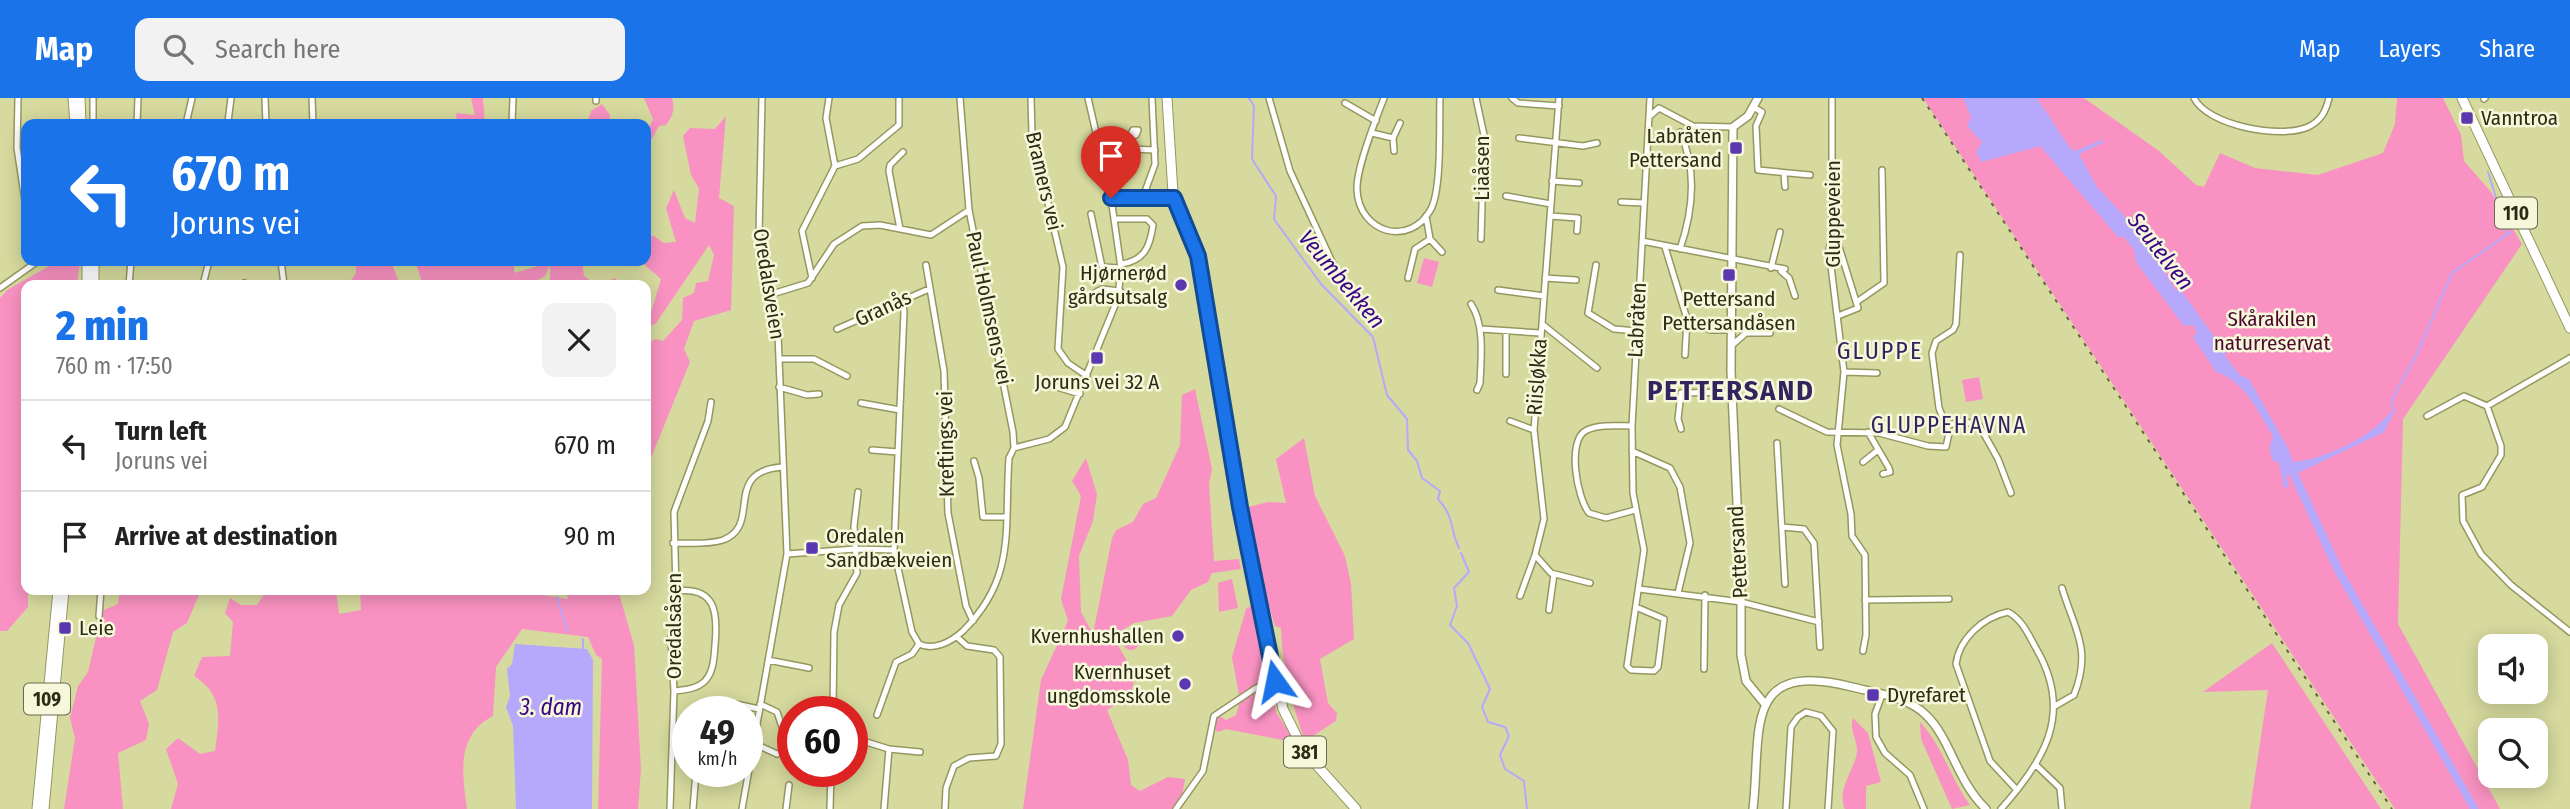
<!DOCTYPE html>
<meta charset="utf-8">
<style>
:root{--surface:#fff;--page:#f2f2f2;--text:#222;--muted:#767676;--line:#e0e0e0;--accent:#1a73e8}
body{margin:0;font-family:"Fira Sans Condensed",sans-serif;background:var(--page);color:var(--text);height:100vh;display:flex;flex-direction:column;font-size:26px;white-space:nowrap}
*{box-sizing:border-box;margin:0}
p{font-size:23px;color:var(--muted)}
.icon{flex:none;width:38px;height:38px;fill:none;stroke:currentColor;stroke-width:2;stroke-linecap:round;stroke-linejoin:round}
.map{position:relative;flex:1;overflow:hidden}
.details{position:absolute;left:21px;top:182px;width:630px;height:315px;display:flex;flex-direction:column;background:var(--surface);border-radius:14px;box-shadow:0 4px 18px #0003}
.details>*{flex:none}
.guide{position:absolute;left:21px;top:21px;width:630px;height:147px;border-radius:14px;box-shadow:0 4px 18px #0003;background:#1a73e8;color:#fff;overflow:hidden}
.fabs{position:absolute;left:2478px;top:536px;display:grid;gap:14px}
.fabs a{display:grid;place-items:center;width:70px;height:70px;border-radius:14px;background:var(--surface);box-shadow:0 4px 18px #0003;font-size:35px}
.speed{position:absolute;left:672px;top:598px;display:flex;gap:14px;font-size:35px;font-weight:700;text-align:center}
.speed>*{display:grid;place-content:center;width:91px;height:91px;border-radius:50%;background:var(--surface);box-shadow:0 4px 18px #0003;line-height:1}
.speed small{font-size:18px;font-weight:400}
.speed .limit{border:10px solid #d22;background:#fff;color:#111}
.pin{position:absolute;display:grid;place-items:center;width:60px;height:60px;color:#fff;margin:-72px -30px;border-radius:50% 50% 50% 0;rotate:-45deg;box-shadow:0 0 7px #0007}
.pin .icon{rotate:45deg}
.me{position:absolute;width:77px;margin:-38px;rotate:348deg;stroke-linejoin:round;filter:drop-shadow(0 0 5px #0008)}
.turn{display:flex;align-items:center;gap:24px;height:147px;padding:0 35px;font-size:32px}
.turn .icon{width:91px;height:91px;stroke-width:2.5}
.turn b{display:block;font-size:49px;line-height:60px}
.round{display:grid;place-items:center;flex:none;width:74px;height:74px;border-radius:14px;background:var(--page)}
.overview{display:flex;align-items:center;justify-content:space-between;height:119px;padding:0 35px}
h1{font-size:42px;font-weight:800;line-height:52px;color:var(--accent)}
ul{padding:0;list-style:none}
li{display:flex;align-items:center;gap:21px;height:91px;padding:0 35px;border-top:2px solid var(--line)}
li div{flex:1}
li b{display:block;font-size:26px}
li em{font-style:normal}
header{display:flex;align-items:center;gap:42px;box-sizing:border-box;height:98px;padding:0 35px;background:var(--accent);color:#fff}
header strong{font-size:33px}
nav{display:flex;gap:38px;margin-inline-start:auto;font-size:24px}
.search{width:490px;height:63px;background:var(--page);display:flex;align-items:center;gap:18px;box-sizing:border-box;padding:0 24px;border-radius:14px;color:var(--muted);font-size:26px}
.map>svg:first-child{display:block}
</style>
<header>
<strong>Map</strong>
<div class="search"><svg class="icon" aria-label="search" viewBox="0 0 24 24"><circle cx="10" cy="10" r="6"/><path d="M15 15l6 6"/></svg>Search here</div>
<nav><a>Map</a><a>Layers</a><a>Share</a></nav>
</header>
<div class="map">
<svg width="2570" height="711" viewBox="0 0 2570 711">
<rect width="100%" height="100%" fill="#d6da9e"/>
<path fill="#f992c2" d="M471 0H483L485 26 457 25 456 15 475 17Z
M644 0H672C675 11 673 18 666 27L659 28 646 51V37L653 21Z
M1923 0H1963L1966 5 1977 0H2084L2159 53 2196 87 2204 89 2220 55 2255 70 2318 77 2383 55 2395 26 2397 0H2443L2461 37 2464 63 2491 94 2522 146 2403 321 2398 526 2500 711H2395Z
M602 6 610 17 609 26H587L591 13Z
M726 18 719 100 734 108 731 212 694 223 684 251 690 264 646 372V247L655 241 663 243 682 222 683 200 694 195 696 185 708 183 714 157 709 147 656 225 646 231 661 181 640 163H646V138H654L664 145 676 144 666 110 674 92 685 120 695 125 699 91 691 77 683 38 690 30 715 31Z
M1424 160 1439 164 1432 189 1417 185Z
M58 163H80L77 187H26L28 509 7 533H0V200L7 192Z
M348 163H391L400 187H348L356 175V167Z
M415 163H514V175L555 163H582L584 178 596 187 616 180 615 187H550V167L545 178 530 187H423Z
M1979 279 1983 301 1966 304 1962 282Z
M1195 291 1212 371 1209 385 1214 463 1239 461 1241 471 1212 475 1208 484 1191 492 1172 518 1134 525 1116 536 1119 549 1135 577 1131 597 1107 612 1128 662 1131 687 1140 693 1168 679 1185 681 1180 711H1023L1041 582 1068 523 1061 501 1081 398 1072 383 1086 360 1097 396 1093 423 1079 458 1081 514 1093 536 1112 440 1116 432 1133 424 1143 406 1156 400 1180 347 1182 297Z
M1304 340 1315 398 1345 458 1351 486 1354 541 1320 561 1328 605 1337 615 1336 623 1305 643C1292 607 1282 568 1281 530L1275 528 1265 495 1248 409 1268 404 1286 405 1276 361Z
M1232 481 1238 510 1219 514 1218 485Z
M120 492H201L187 525 173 534 157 592 140 603 149 626 146 642 118 655 123 711H64L75 640 70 620 78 588 88 574 102 513 118 506Z
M267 492H336L339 516 361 512 360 492H531V495L568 501 565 492H618L634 547 641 671 638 711H598L602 561 596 557 588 539 522 531 496 569 493 618C456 637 462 675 467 711H171L178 686 166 651 178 640 200 656 215 653C219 621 225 598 194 578L202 559 230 558 233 524 225 515 230 500 241 507H257Z
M1256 505 1276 614 1290 636 1288 643 1226 631 1218 634 1213 630 1218 617 1226 622 1236 617 1240 603 1232 559 1246 511Z
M1123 544a8 8 0 1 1 16 0a8 8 0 1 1-16 0Z
M2272 545 2381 711H2250L2268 592 2203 594Z
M1853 620 1868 635 1881 684 1866 688V711H1845C1836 691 1855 671 1857 654 1858 643 1849 633 1853 620Z
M1920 624C1942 647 1951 681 1970 707L1952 711 1921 641Z"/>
<path fill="#b6a8fb" d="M1963 0H2037L2070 50 2075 53 2102 42 2104 44 2079 56 2097 89 2133 127 2176 192 2180 191 2226 255 2225 258 2240 277 2249 281 2288 350 2293 364C2325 361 2373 339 2392 312L2394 314 2384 334 2298 375 2343 472 2479 711H2470L2335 475 2289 376 2286 379 2289 388 2284 391 2279 364 2273 363C2269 354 2269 347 2273 338 2258 314 2245 283 2216 274L2193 239 2197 234 2193 227 2184 228 2136 164 2134 152 2124 139H2118L2040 48 1981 64 1976 54 1982 44 1967 28 1971 19Z
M515 546 587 551 593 562 592 711H516L513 628 506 609 510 598 507 571 512 566Z"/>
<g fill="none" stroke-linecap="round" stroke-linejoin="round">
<path stroke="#b6a8fb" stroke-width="2" d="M1249 0 1254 8 1252 61 1276 98 1274 121 1321 186 1373 239 1387 297 1407 321 1408 352 1417 363 1422 380 1440 393 1438 401C1455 420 1449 429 1459 450
M2488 74 2507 135
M2394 313 2391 303 2417 256 2452 175 2511 134
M1461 455 1469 474 1454 490 1457 508 1450 527 1468 545 1490 591 1482 609 1488 624 1505 629 1509 638 1500 657 1505 671 1524 683 1527 711
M557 499 558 502
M558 504 568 534
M583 551V541"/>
<g stroke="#94985f" stroke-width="8">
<path id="minor" d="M18 0 17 50 26 109
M265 0 266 26
M312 0 313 26
M596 0V3
M829 0 826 20 835 68
M1031 0 1032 36 1063 169 1058 251 1068 265 1087 278
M1088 0 1111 100
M1269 0 1290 73 1333 166
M1384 0C1376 21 1356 70 1357 92 1359 135 1410 150 1431 111 1442 90 1439 26 1440 0
M1476 0 1484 37 1481 141
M1512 0 1518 5 1559 8
M1832 0V126L1858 210 1838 218
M2194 0C2208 28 2281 41 2308 29 2321 23 2326 13 2329 0
M2484 1 2485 0
M1345 5 1376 23
M1753 9 1762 14 1756 28 1758 72 1810 77
M1651 17 1659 10 1693 28 1733 29
M228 24 231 0
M93 26V0
M137 26 138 0
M186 26 192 0
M512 26 513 0
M1680 34C1697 71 1693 113 1680 151
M1372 35 1393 40 1400 25
M1393 40 1394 53
M1519 40 1583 48 1597 45
M1130 51 1155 52
M1129 60 1134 65 1128 76 1123 74 1124 62 1129 60 1128 43 1133 32H1138L1136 37 1129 38
M1784 75 1785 89
M1552 83 1579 85
M1506 98 1551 106
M1143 99 1155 66 1152 0
M1621 104 1644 105
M1091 116 1102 169 1121 170
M1426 118 1430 141 1442 154
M1550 118 1578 120 1577 133
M1114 121H1147L1153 127C1150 149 1144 163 1121 166
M900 131 889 73 890 67 903 54
M1833 131 1829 152 1844 274 1837 347 1851 416 1852 438 1865 457 1866 537 1863 553
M1642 143 1785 171
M1665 149 1687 221 1685 257
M281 163 284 187
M926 167 944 273 948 415 966 508 973 523
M1596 167 1588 215 1614 231 1637 233
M1771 170 1780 134
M1781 173 1789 180 1795 198
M812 180 802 133 835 68 858 61 899 27V0
M1408 180 1415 151 1430 141
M1545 180 1576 182
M244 185 245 187
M129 187 131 163
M203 187 209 163
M0 190 38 163
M1498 192 1544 198
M1096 194 1102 191 1120 193
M769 197 808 185 834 146 862 128 880 127 931 137 969 112
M902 202 904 214 894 452 912 534 919 546
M1858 203 1884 185 1882 72
M1471 206C1485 227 1481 260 1480 285L1477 292
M1687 221 1710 232H1731
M1542 226 1597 270
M837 231 929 191
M1481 231 1540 235
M1731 248 1746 235H1770
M2570 260 2487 308 2501 348V357L2482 389 2462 397 2463 423 2481 456 2511 487 2570 534
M779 261H814L847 278
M1844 274 1877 275
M1506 276V233
M779 289 807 297 819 296
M1057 289 1080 296
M861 305 900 312
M1779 311 1827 334 1879 335 1928 348 1946 349 1949 335 1939 310 1932 255 1936 243 1953 232 1956 226 1960 157
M2427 318 2464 298 2487 308
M1510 323 1534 332
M1632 328C1619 328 1600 326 1587 332 1566 341 1577 400 1589 415L1606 420 1635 412
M1947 328 1961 323 1979 327 1998 361 2011 395
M1681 331 1678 321 1681 295 1731 294
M1868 334 1889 370 1890 374 1883 376
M1777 345 1785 486
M1014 350 1049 341 1065 329 1118 200 1121 170 1111 100H1174
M872 352 898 354
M1632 353 1670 370 1680 389 1690 445 1678 495
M974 363 979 380 983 419H1005
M1863 364 1878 352
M1782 429 1804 431 1814 445 1820 549
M673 445C688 445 708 447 723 442 763 427 721 374 782 369
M787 456 856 451 894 452
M1535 457 1551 475 1590 485
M1639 491 1741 504 1819 524
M1520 498 1535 457 1544 421 1534 332 1559 0
M1865 502 1949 501
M1636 509 1664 521 1658 569 1654 573 1631 572 1627 568 1644 452 1633 395 1632 328 1650 0
M1549 512 1554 476
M99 518 101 492
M919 546C934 553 951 544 963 533 1017 479 1004 431 1009 360L1014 350 1013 334 969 112 960 0
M768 562 809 570
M1704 571 1705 497
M674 593C684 592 697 591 705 583 714 573 714 559 715 547 718 515 716 488 676 493
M1882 597 1875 616 1876 639 1885 655 1910 677 1924 711
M760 606 777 614 783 632
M2055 608 2074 597C2092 551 2075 533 2062 490
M720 614 731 605 759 611
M833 614 834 534 839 507 857 475 854 428 858 394
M877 617 896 564 912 556 919 546
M753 645 777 656
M852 649 863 643 889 651 920 654
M672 654 688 657
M2036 667 2060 690 2062 711
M670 711 674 593 671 541 676 493 674 414 708 323 711 304
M693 711 696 674
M742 711 787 456 778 236 759 137 762 0
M786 711 789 687
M830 711 831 674
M884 711 889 651
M945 711 946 690 954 668 969 660 996 658 1001 646 1000 559 994 552 967 548 957 539
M1176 711 1203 673 1214 618 1256 590 1275 583
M1786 711 1791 629 1798 619 1806 614 1821 618 1833 633 1828 711
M2001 711C2045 662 2073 615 2037 552 2029 538 2023 522 2008 514 1983 519 1959 541 1956 566L1990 663 2017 692"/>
</g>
<g stroke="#94985f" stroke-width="10">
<path id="tertiary" d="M1758 0 1748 18 1733 29 1731 273 1741 492V557L1746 583 1765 606
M1753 711C1762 633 1741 561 1852 589 1876 595 1908 599 1926 617 1951 641 1956 682 1986 711"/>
</g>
<g stroke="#94985f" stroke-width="11">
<path id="primary" d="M73 0 75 26
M80 0 81 26
M1167 0 1173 95 1198 158 1240 409 1283 611 1304 653 1356 711
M87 163V187
M94 163V187
M37 711 58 492
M44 711 64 492"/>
</g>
<g stroke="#94985f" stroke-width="11">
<path id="trunk" d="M2462 0 2570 230"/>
</g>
<use href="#minor" stroke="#fff" stroke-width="5"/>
<use href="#tertiary" stroke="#fff" stroke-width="7"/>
<use href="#primary" stroke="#fff" stroke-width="9"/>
<use href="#trunk" stroke="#fff" stroke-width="9"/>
<path stroke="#626440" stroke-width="2" stroke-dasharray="3.5 7" stroke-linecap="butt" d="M1922 0 2392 711"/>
</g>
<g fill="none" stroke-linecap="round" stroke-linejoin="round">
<g stroke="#114b97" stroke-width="18">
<path id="route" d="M1111 100H1174L1198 158 1240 409 1275 583"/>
</g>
<use href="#route" stroke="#1a73e8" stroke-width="12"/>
</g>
<g fill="#5b38b0" stroke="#f5f8da" stroke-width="2.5">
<rect x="2460" y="13" width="14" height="14" rx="3.5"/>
<rect x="1729" y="43" width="14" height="14" rx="3.5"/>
<rect x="1722" y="170" width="14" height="14" rx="3.5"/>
<circle cx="1181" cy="187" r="7"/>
<rect x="1090" y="253" width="14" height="14" rx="3.5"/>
<rect x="805" y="443" width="14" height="14" rx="3.5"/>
<rect x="58" y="523" width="14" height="14" rx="3.5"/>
<circle cx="1178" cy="538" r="7"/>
<circle cx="1185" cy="586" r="7"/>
<rect x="1866" y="590" width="14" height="14" rx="3.5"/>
</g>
<g text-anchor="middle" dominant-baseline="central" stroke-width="5" stroke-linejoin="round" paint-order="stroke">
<g fill="#f5f8da" stroke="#68694f" stroke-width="2">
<rect x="2495" y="99.5" width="42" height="31" rx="5"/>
<rect x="24" y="585.5" width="46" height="31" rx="5"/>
<rect x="1284" y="638.5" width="42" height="31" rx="5"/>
</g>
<g font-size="19" font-weight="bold" fill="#2b2c14">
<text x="2516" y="115">110</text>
<text x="47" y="601">109</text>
<text x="1305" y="654">381</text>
</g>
<g font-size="21" fill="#2b2c14" stroke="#f5f8da" text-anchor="start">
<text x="2481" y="20">Vanntroa</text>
<text x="1722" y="38" text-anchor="end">Labråten<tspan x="1722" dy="24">Pettersand</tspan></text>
<text x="1167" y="175" text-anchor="end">Hjørnerød<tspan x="1167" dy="24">gårdsutsalg</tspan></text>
<text x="1729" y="201" text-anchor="middle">Pettersand<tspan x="1729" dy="24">Pettersandåsen</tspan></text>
<text x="1097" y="284" text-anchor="middle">Joruns vei 32 A</text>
<text x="826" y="438">Oredalen<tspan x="826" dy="24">Sandbækveien</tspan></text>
<text x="79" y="530">Leie</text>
<text x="1164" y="538" text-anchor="end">Kvernhushallen</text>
<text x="1171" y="574" text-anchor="end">Kvernhuset<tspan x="1171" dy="24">ungdomsskole</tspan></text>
<text x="1887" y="597">Dyrefaret</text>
</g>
<g font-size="21" fill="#2b2c14" stroke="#f5f8da">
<text transform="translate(1482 70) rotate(-90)">Liaåsen</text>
<text transform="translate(1044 83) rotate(77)">Bramers vei</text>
<text transform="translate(1833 116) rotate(-90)">Gluppeveien</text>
<text transform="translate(769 186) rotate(81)">Oredalsveien</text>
<text transform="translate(883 210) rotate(-25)">Granås</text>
<text transform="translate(989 210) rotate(78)">Paul Holmsens vei</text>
<text transform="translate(1637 222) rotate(-87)">Labråten</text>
<text transform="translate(1537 279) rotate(-86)">Riisløkka</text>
<text transform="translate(946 346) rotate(-91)">Kreftings vei</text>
<text transform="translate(1738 454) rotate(-93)">Pettersand</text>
<text transform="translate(674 528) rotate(-90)">Oredalsåsen</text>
</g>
<g font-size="21" fill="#4d0830" stroke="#f5f8da">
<text x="2272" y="221">Skårakilen<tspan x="2272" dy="24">naturreservat</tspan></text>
</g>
<g font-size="23" font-style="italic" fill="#3b0484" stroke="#f5f8da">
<text transform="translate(2161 153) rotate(52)">Seutelven</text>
<text transform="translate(1342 181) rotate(50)">Veumbekken</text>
<text x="551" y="609">3. dam</text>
</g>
<g font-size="23" letter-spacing="2" fill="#33245f" stroke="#f5f8da">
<text x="1949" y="327">GLUPPEHAVNA</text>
</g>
<g font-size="24" letter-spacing="2" fill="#33245f" stroke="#f5f8da">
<text x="1880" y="253">GLUPPE</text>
</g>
<g font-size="28" font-weight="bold" letter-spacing="2" fill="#33245f" stroke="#f5f8da">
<text x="1731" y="292">PETTERSAND</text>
</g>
</g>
</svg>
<div class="fabs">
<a><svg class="icon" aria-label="sound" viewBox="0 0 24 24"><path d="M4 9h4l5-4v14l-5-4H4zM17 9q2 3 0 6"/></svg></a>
<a><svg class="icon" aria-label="search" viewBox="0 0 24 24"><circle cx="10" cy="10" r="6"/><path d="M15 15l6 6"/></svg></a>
</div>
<div class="speed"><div>49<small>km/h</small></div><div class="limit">60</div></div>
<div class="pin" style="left:1111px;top:100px;background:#d93025"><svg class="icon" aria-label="arrive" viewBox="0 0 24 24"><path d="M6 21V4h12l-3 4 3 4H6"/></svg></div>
<svg class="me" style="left:1275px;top:583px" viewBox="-20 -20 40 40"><path d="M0-17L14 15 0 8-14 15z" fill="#1a73e8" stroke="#fff" stroke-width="4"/></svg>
<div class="guide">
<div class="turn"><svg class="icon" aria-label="left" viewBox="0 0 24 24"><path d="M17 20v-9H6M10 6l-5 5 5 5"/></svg><div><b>670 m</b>Joruns vei</div></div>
</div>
<section class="details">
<div class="overview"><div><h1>2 min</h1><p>760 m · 17:50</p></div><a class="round"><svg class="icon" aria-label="close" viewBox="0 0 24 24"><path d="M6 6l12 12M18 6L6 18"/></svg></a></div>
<ul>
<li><svg class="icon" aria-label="left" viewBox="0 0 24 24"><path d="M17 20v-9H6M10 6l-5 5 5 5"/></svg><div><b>Turn left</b><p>Joruns vei</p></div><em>670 m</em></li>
<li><svg class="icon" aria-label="arrive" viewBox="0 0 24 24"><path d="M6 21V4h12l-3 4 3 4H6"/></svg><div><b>Arrive at destination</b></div><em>90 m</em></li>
</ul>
</section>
</div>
